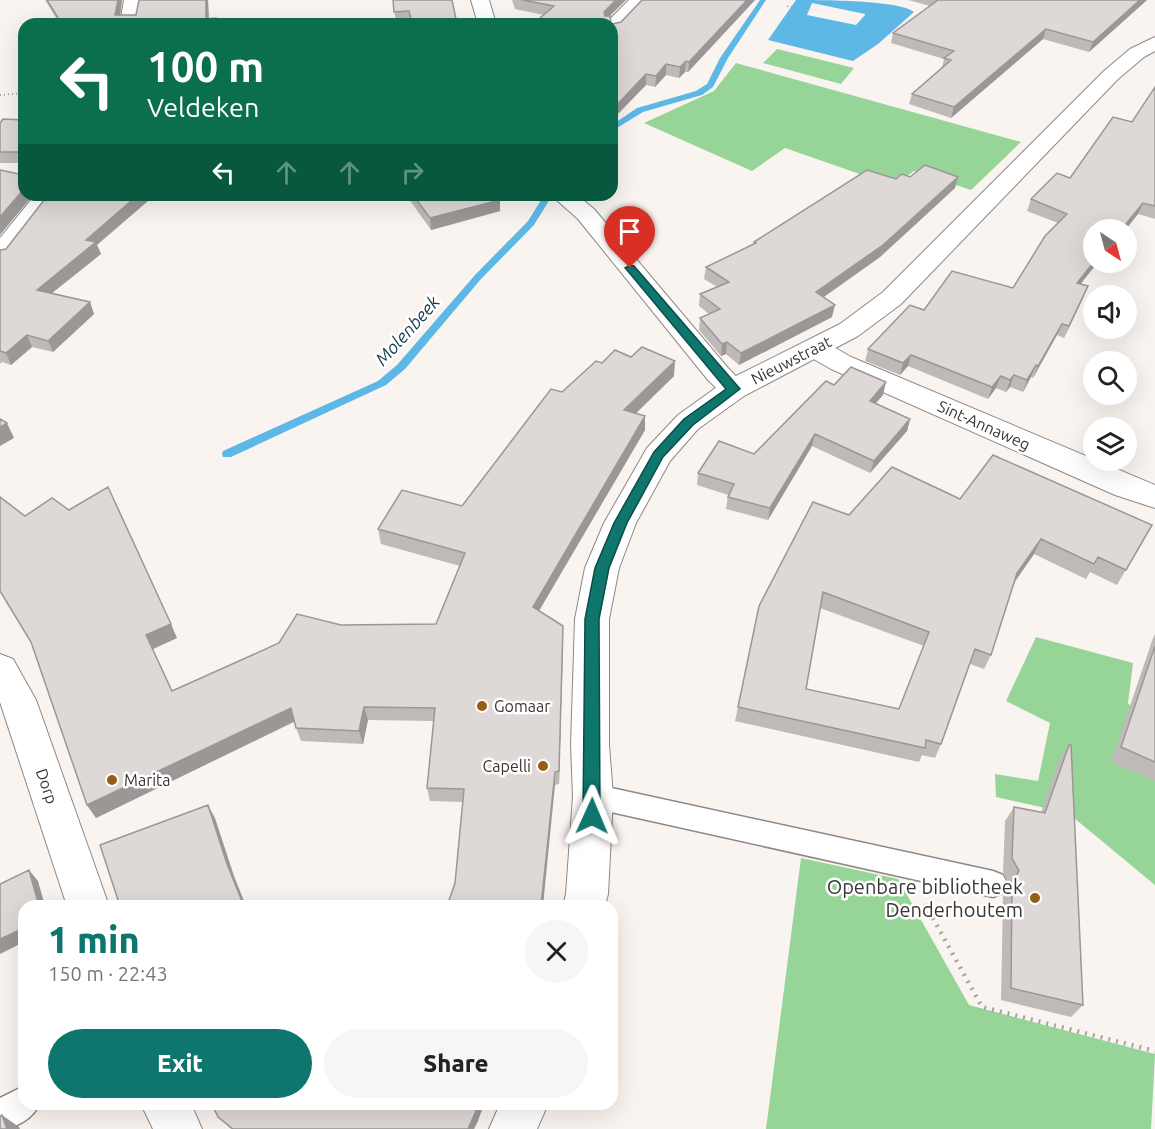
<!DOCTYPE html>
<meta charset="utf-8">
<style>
:root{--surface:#fff;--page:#f6f6f6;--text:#222;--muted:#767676;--accent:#0f766e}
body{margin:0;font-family:Ubuntu,sans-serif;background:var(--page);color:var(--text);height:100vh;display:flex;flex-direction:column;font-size:22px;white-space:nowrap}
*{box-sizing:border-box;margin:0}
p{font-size:20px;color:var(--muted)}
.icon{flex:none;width:33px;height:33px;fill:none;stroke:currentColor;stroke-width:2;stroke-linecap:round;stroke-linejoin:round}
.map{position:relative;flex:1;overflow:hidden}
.drawer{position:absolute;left:18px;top:900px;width:600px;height:210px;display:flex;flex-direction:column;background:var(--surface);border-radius:18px;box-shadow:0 6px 24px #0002}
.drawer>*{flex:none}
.top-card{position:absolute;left:18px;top:18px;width:600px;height:183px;border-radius:18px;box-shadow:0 6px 24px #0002;background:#0b6e4f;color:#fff;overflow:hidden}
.needle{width:39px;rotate:144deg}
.tools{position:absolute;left:1083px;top:219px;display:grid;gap:12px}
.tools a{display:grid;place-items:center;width:54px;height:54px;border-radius:50%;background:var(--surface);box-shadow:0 6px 24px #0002;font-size:30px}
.pin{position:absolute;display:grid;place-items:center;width:51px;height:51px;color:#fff;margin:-62px -26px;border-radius:50% 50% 50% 0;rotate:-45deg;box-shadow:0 0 6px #0007}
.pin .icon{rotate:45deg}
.me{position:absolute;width:66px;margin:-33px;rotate:1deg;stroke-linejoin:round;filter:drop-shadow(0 0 4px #0008)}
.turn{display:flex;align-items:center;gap:21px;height:126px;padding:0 30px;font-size:27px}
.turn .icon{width:78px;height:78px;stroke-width:2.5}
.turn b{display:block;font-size:42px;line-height:51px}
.lanes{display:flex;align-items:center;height:57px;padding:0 30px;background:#0003;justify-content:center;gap:30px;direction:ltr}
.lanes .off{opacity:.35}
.round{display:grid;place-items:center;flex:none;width:63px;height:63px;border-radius:32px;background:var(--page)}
.headline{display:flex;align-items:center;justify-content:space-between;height:102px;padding:0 30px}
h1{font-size:36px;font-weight:800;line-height:45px;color:var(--accent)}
.action{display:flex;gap:12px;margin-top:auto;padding:12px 30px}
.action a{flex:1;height:69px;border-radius:36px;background:var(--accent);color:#fff;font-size:24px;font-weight:800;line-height:69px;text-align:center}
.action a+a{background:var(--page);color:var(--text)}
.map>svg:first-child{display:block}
</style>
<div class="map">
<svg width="1155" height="1129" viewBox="0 0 1155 1129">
<rect width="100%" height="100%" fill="#faf4f1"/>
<path fill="#96d497" d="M777 49 854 68 841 84 763 63Z
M736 63 1021 142 971 190 914 171 894 186 785 148 752 171 644 123 714 91Z
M1036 637 1133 663 1128 703 1155 736V885L1068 813 996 797 995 774 1038 781 1050 723 1006 701Z
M801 858 898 879 969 1005 1155 1054 1151 1129H766Z"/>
<path fill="#5eb8e6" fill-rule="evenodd" d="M796 0C820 0 900 0 914 12L878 44 853 61 768 40ZM812 3 865 14V15L856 25 807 15Z"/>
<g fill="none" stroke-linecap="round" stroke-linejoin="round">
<path fill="#5eb8e6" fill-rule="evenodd" d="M760 0H766L728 58 713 87 702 95 643 112 612 131V125L637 108 696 91 707 84 720 58Z
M543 197 550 199 534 225 481 279 405 369 386 385 231 457H223L222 454 223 451 378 381 397 365 475 275 528 221Z"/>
<g stroke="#8e8886" stroke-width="3">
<path id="service" d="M593 784 993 871 1003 875 1007 884 1003 893 993 897 593 808 584 804 580 796 584 788Z
M24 1086V1104H39C34 1118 15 1129 0 1129V1098Z"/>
</g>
<g stroke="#8e8886" stroke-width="2">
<path id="minor" d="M124 0H142L138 24H120Z
M471 0H489L496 24H478Z
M629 0H648L619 31 612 33V24H605Z
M35 195H59L9 259 0 261V238Z
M551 195H577L594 209 728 368 748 389 744 396C727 400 720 392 708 380L578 219Z
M815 339 825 342 851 357 1155 485V508L1115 495 831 369 805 354 801 348 805 342Z"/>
</g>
<g stroke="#8e8886" stroke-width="2">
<path id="tertiary" d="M1155 37V51L1144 57 1118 79 901 304 858 336 744 396 698 429 670 461 636 523 619 568 609 619V745L613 796 608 894 605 906H563L566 894 573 796 571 745 575 619 585 568 604 523 647 448 678 415 724 382 840 324 883 292 1104 71 1130 49Z
M0 654 13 659 36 700 109 906H67L0 702Z
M141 1104H191L202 1129H153Z
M500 1104H548L537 1129H489Z"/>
</g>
<path stroke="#a6a2a0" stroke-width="2" stroke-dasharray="1 3" stroke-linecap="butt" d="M787 6 811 10
M0 95 24 93"/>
<path stroke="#a6a2a0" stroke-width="4.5" stroke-dasharray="2 6" stroke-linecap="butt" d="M925 904 982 1007 1155 1051"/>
<use href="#service" fill="#fff" fill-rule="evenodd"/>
<use href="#minor" fill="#fff" fill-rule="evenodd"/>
<use href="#tertiary" fill="#fff" fill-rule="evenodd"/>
</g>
<path fill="#bfbab8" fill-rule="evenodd" d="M45 0H122L120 15H136L208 0 209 19 216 18 217 24H57L58 21Z
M393 0 457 24H411L410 22 396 23Z
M512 0H626L610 16 544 15 515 9Z
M642 0H755L688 72H685L679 78 666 75 655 87 646 85 612 120V24L621 22Z
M908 0H1147L1089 52 1043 39 951 118 909 104 912 94 942 68 944 59 891 43 893 33 930 6Z
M1155 87V219L1138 214 1125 230H1094V262H1098L1081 284 1088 286 1083 298 1064 338 1057 335 1033 378 1031 377 1023 392 1010 387 1006 392 996 388 988 399 908 366 900 375 865 361 868 349 924 310 1013 288 1058 223 1027 211 1031 199 1070 178 1132 122Z
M24 120V163H0V123Z
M910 177 955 188 880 257 823 297 832 317 739 365 726 354 721 356 699 330 700 318 709 314 699 306 700 294 717 287 704 279 706 267 753 244 754 242 896 179Z
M410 195H496L500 211 431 230 411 202Z
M97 245 101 254 52 293 90 302 94 314 53 352 32 347 11 365 2 362 0 364V250Z
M602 363 674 376 636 413 645 430 539 611 563 640 559 784 555 785 455 883 463 802 430 801 427 788 434 721 368 720 363 744 301 741 294 722 96 818 87 805 31 642 177 638 153 649 172 691 341 625 436 624 460 566 381 544 378 529 462 506 562 392Z
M834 385 883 395 876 403 910 419 907 431 870 473 812 446 768 520 726 509 728 495 697 485 698 473 754 454Z
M960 499 1152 525 1117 585 1090 572 1086 579 1034 554 1015 582 991 655 984 669 970 664 941 744 935 758 922 755 919 762 735 721 759 606 849 515ZM820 608 924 646 899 709 806 689Z
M1155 634V781L1111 762 1153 638Z
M1069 745 1083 1005 1071 1017 1001 1000 1003 896 1009 885 1003 872 1005 821 1014 807 1041 813 1059 760Z
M218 1117 478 1121 474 1129H231Z"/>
<path fill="#9b9796" d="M118 0H122L119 24 115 15Z
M206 0H208L209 24 206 19Z
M616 0H626L603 22 604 12Z
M747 0H755L688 72 689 62Z
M1140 0H1147L1089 52 1093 42Z
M1046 29 1043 39 951 118 954 107Z
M686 61 685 72 679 78 680 67Z
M666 64V75L655 87 656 76Z
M646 74V85L612 120V110Z
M958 177 955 188 880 257 814 304 816 292Z
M24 189V195H33L0 235V217Z
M138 195H155L97 245 101 254 42 301 37 290 86 240Z
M500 200V211L431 230 430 218Z
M1143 203 1138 214 1125 230H1121Z
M1094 262H1098L1072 294 1077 283Z
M1088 286 1083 298 1064 338 1069 326Z
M90 302 94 314 53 352 48 341Z
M835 305 832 317 739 365 741 353Z
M1062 324 1057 335 1033 378 1038 366Z
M27 335 32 347 11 365 6 353Z
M727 342 726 354 721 356 722 344Z
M911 355 908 366 900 375 903 363Z
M675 361 674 376 624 425V410Z
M1036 365 1031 377 1023 392 1027 380Z
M1014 375 1010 387 1006 392 1010 380Z
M1001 376 996 388 988 399 992 387Z
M886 382 883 395 867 413 870 401Z
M645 416V430L533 621V607Z
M910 419 907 431 870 473 874 461Z
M7 423 14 438 0 446V427Z
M815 434 812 446 768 520 770 508Z
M1041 539 1034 554 1010 588 1017 573Z
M171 624 177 638 153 649 146 635Z
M563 626V640L559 784V771Z
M364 707 368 720 363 744 359 731Z
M291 708 295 721 96 818 87 805Z
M555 772V785L543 906H541Z
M208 805 215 818 234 876 246 906H244L227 864Z
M29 870 38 881 45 906H39Z
M24 928V942L0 954V939Z
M479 1104H484L478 1121 474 1129H468Z
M2 1115 19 1127 20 1129H7Z"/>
<path fill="#ded8d6" stroke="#9b9796" stroke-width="1.5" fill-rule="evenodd" d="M47 0H118L115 15H136L139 0H206V19L216 18V24H57L58 18Z
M393 0H452L457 24H412L409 11 394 12Z
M522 0H616L604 12 605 16H610L611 24H533L554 6Z
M642 0H747L689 62 686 61 680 67 666 64 656 76 646 74 612 110V24L621 22Z
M938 0H1140L1093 42 1046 29 954 107 912 94 951 60 944 58 954 51 893 33Z
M1155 87V206L1143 203 1121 230H1094V262L1077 283 1088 286 1069 326 1062 324 1038 366 1036 365 1027 380 1014 375 1010 380 1001 376 992 387 911 355 903 363 868 349 910 305 924 310 952 271 1013 288 1045 236 1067 214 1031 199 1057 173 1070 178 1113 117 1132 122Z
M3 119 24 120V152H0V123Z
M925 165 958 177 883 245 816 292 835 305 741 353 727 342 722 344 700 318 720 309 700 294 729 282 706 267 756 243 754 242 867 170 896 179 902 174 910 177Z
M0 170 24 175V189L0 217Z
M48 195H138L86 240 96 242 37 290 90 302 48 341 27 335 6 353 0 351V250L6 249Z
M413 195H496L500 200 430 218Z
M642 347 675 361 624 410 645 416 533 607 563 626 559 771 555 772 541 906H447L455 883 464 789 427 788 435 708 364 707 359 731 296 728 291 708 87 805 31 642 0 591V497L25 516 52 498 69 510 108 487 171 624 146 635 172 691 279 643 297 614 341 625 436 624 465 553 378 529 402 490 462 506 551 389 562 392 596 361 602 363 615 350 631 357Z
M851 367 886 382 870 401 910 419 874 461 815 434 770 508 728 497 734 484 698 473 719 441 754 454 826 381 834 385Z
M0 419 7 423 0 427Z
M993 455 1152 525 1126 570 1098 557 1094 564 1041 539 1017 573 991 655 975 649 941 744 926 740 925 748 738 707 759 606 813 502 849 515 892 467 960 499ZM823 592 929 632 899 709 806 689Z
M1155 646V762L1121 747Z
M1069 745H1071L1083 1005 1011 988 1012 882 1019 871 1012 858 1014 807 1045 813Z
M208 805 227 864 244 906H120L100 845Z
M29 870 39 906H24V928L0 939V884Z
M212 1104H479L468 1129H233L218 1117Z
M2 1115 7 1129H0V1116Z"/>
<path fill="#0f766e" stroke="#0a4d48" stroke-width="1.5" d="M630 265 634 266 740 389 693 425 663 457 627 523 609 568 599 619 600 816 597 821 592 823 586 821 583 816 585 619 595 568 614 523 654 452 684 419 726 389 627 270 625 268Z"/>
<g fill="#955e16" stroke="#fff" stroke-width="2">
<circle cx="482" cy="706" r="6"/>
<circle cx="543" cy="766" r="6"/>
<circle cx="112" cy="780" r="6"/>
<circle cx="1035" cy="898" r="6"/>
</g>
<g text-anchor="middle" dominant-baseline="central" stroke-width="5" stroke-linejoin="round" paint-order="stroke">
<g font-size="16" fill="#393736" stroke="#fff">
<text transform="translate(791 360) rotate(-27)">Nieuwstraat</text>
<text transform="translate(984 425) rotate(24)">Sint-Annaweg</text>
<text transform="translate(47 786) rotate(71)">Dorp</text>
</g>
<g font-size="16" fill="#393736" stroke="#fff" text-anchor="start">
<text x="494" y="706">Gomaar</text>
<text x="531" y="766" text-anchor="end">Capelli</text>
<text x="124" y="780">Marita</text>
</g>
<g font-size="18" font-style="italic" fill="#143b4f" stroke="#fff">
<text transform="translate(407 330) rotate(-48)">Molenbeek</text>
</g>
<g font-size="20" fill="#393736" stroke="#fff" text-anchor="end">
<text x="1023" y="886">Openbare bibliotheek<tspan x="1023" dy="23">Denderhoutem</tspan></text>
</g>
</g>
</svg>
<div class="tools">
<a><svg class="needle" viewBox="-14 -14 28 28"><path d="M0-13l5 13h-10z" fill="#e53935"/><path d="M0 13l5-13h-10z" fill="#767676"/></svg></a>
<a><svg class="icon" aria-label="sound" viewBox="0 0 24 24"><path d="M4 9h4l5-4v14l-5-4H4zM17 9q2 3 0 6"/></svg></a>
<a><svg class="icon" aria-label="search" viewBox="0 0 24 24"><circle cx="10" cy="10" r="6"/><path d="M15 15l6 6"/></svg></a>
<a><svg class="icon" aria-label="layers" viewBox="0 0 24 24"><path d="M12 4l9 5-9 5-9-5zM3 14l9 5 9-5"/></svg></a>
</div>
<div class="pin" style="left:630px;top:268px;background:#d93025"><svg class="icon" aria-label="arrive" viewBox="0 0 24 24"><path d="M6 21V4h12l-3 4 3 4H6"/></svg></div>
<svg class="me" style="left:592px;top:816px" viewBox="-20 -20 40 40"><path d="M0-17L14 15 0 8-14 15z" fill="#0f766e" stroke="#fff" stroke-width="4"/></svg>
<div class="top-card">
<div class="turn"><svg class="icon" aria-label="left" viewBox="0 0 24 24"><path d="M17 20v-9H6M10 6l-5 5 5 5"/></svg><div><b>100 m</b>Veldeken</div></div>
<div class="lanes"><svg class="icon" aria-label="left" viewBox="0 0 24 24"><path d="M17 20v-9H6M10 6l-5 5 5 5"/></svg><svg class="icon off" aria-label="ahead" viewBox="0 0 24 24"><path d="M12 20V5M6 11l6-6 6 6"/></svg><svg class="icon off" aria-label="ahead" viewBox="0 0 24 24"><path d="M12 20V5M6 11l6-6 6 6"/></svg><svg class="icon off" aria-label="right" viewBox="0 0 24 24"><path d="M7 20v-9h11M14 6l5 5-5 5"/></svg></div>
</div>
<section class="drawer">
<div class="headline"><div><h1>1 min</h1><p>150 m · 22:43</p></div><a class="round"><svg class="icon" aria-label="close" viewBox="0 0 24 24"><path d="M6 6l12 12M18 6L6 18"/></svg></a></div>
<div class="action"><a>Exit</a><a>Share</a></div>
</section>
</div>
